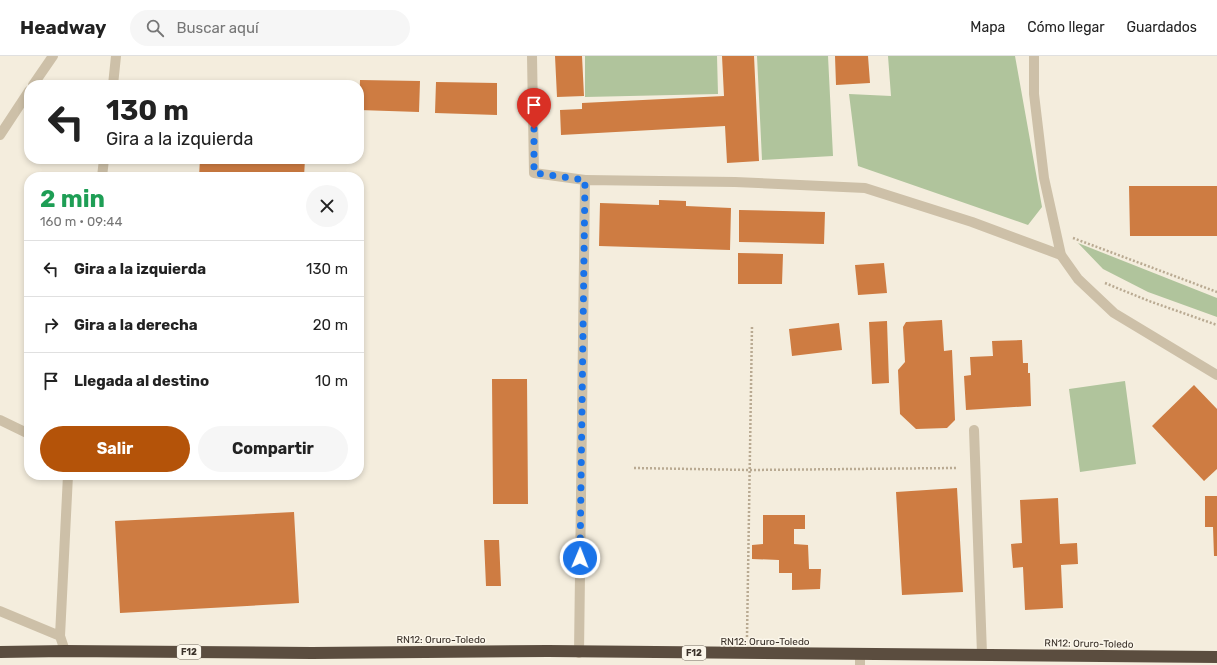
<!DOCTYPE html>
<html lang="es">
<meta charset="utf-8">
<style>
:root{--surface:#fff;--page:#f6f6f6;--text:#222;--muted:#767676;--line:#e0e0e0;--accent:#b45309}
body{margin:0;font-family:Rubik,sans-serif;background:var(--page);color:var(--text);height:100vh;display:flex;flex-direction:column;font-size:15px;white-space:nowrap}
*{box-sizing:border-box;margin:0}
p{font-size:13px;color:var(--muted)}
.icon{flex:none;width:22px;height:22px;fill:none;stroke:currentColor;stroke-width:2;stroke-linecap:round;stroke-linejoin:round}
.map{position:relative;flex:1;overflow:hidden}
.drawer{position:absolute;left:24px;top:116px;width:340px;height:308px;display:flex;flex-direction:column;background:var(--surface);border-radius:16px;box-shadow:0 2px 6px #0003}
.drawer>*{flex:none}
.banner{position:absolute;left:24px;top:24px;width:340px;height:84px;border-radius:16px;box-shadow:0 2px 6px #0003;background:#fff;color:var(--text);overflow:hidden}
.pin{position:absolute;display:grid;place-items:center;width:34px;height:34px;color:#fff;margin:-41px -17px;border-radius:50% 50% 50% 0;rotate:-45deg;box-shadow:0 0 4px #0007}
.pin .icon{rotate:45deg}
.me{position:absolute;width:44px;margin:-22px;rotate:1deg;stroke-linejoin:round;filter:drop-shadow(0 0 3px #0008)}
.turn{display:flex;align-items:center;gap:14px;height:84px;padding:0 16px;font-size:18px}
.turn .icon{width:52px;height:52px;stroke-width:2.5}
.turn b{display:block;font-size:28px;line-height:34px}
.round{display:grid;place-items:center;flex:none;width:42px;height:42px;border-radius:21px;background:var(--page)}
.summary{display:flex;align-items:center;justify-content:space-between;height:68px;padding:0 16px}
h1{font-size:24px;font-weight:700;line-height:30px;color:#1e9e55}
.action{display:flex;gap:8px;margin-top:auto;padding:8px 16px}
.action a{flex:1;height:46px;border-radius:24px;background:var(--accent);color:#fff;font-size:16px;font-weight:700;line-height:46px;text-align:center}
.action a+a{background:var(--page);color:var(--text)}
ul{padding:0;list-style:none}
li{display:flex;align-items:center;gap:12px;height:56px;padding:0 16px;border-top:1px solid var(--line)}
li div{flex:1}
li b{display:block;font-size:15px}
li em{font-style:normal}
header{display:flex;align-items:center;gap:24px;box-sizing:border-box;height:56px;padding:0 20px;background:var(--surface);border-bottom:1px solid var(--line)}
header strong{font-size:19px}
nav{display:flex;gap:22px;margin-inline-start:auto;font-size:14px}
.search{width:280px;height:36px;background:var(--page);display:flex;align-items:center;gap:10px;box-sizing:border-box;padding:0 14px;border-radius:22px;color:var(--muted);font-size:15px}
.map>svg:first-child{display:block}
</style>
<header>
<strong>Headway</strong>
<div class="search"><svg class="icon" aria-label="search" viewBox="0 0 24 24"><circle cx="10" cy="10" r="6"/><path d="M15 15l6 6"/></svg>Buscar aquí</div>
<nav><a>Mapa</a><a>Cómo llegar</a><a>Guardados</a></nav>
</header>
<div class="map">
<svg width="1217" height="609" viewBox="0 0 1217 609">
<rect width="100%" height="100%" fill="#f4eddd"/>
<path fill="#b0c49c" d="M585 0H717L718 38 585 41Z
M757 0H828L833 100 762 104Z
M888 0H1015L1042 151 1028 169 858 110 849 38 891 40Z
M1078 187 1217 242V261L1148 236 1103 213Z
M1125 325 1136 408 1080 416 1069 333Z"/>
<path fill="#ce7c42" d="M555 0H582L584 40 557 41Z
M722 0H754L759 105 727 107 725 70 561 79 560 54 582 53V47L724 40Z
M835 0H868L870 27 836 29Z
M360 24 420 25 419 56 359 54Z
M436 26 497 27V59L435 57Z
M200 103H305L304 121H199Z
M1129 130H1217V180H1130Z
M659 144 686 145V150L731 152 730 194 599 190 600 147 659 149Z
M739 154 825 156 824 188 739 186Z
M738 197 783 198 782 228H738Z
M884 207 887 237 858 239 855 209Z
M942 264 944 295 952 294 955 364 947 372 916 373 900 358 898 314 905 306 903 271 906 266Z
M887 265 889 327 872 328 869 266Z
M839 267 842 294 792 300 789 273Z
M1022 284 1023 307H1028V317H1030L1031 350 966 354 964 320 971 319 970 301 993 300 992 285Z
M492 323H527L528 448H493Z
M1194 329 1217 353V413L1204 425 1152 370Z
M957 432 963 536 902 539 896 436Z
M1205 440H1217V500H1214L1213 471H1205Z
M1058 442 1060 488 1077 487 1078 508 1061 509 1063 552 1025 554 1023 511 1013 512 1011 488 1022 487 1020 444Z
M294 456 299 547 120 557 115 465Z
M763 459H805V473H794V488L808 489 809 513H821L820 533 792 534V517H779V504L752 503V489L763 488Z
M484 484H499L501 530H486Z"/>
<g fill="none" stroke-linecap="round" stroke-linejoin="round">
<path stroke="#b9aa92" stroke-width="2.5" stroke-dasharray="2 2" stroke-linecap="butt" d="M1073 182 1217 236
M1105 227 1149 245 1217 269
M634 412 750 414 956 412
M747 581 752 270"/>
<path stroke="#cdc0a8" stroke-width="10" d="M532 0 534 117 585 124
M1034 0V38L1044 122 1061 199 1078 223 1114 257 1217 319"/>
<path stroke="#cdc0a8" stroke-width="10" d="M33 29 53 0
M113 29 116 0
M0 79 29 35
M102 121 104 103
M0 364 29 378
M974 374 982 598
M0 555 60 580
M65 595 60 580 68 419
M579 597 585 124 735 126 865 132 972 166 1061 199
M860 598V609"/>
<path stroke="#5b4d3f" stroke-width="12" d="M0 596 65 595 312 597 548 595 1217 601"/>
</g>
<g fill="none" stroke-linecap="round" stroke-linejoin="round">
<path stroke="#1a73e8" stroke-width="7" stroke-dasharray="0 12.6" d="M534 73V117L585 124 580 502"/>
</g>
<g text-anchor="middle" dominant-baseline="central" stroke-width="3" stroke-linejoin="round" paint-order="stroke">
<g fill="#fbf6ea" stroke="#746c63" stroke-width="1">
<rect x="177" y="589" width="24" height="14" rx="3"/>
<rect x="682" y="590" width="24" height="14" rx="3"/>
</g>
<g font-size="9" font-weight="bold" fill="#3a3129">
<text x="189" y="596">F12</text>
<text x="694" y="597">F12</text>
</g>
<g font-size="10" fill="#3a3129" stroke="#fbf6ea">
<text x="441" y="584">RN12: Oruro-Toledo</text>
<text x="765" y="586">RN12: Oruro-Toledo</text>
<text transform="translate(1089 588) rotate(1)">RN12: Oruro-Toledo</text>
</g>
</g>
</svg>
<div class="pin" style="left:534px;top:73px;background:#d93025"><svg class="icon" aria-label="arrive" viewBox="0 0 24 24"><path d="M6 21V4h12l-3 4 3 4H6"/></svg></div>
<svg class="me" style="left:580px;top:502px" viewBox="-20 -20 40 40"><circle r="17" fill="#1a73e8" stroke="#fff" stroke-width="3"/><path d="M0-11L8 9 0 5-8 9z" fill="#fff"/></svg>
<div class="banner">
<div class="turn"><svg class="icon" aria-label="left" viewBox="0 0 24 24"><path d="M17 20v-9H6M10 6l-5 5 5 5"/></svg><div><b>130 m</b>Gira a la izquierda</div></div>
</div>
<section class="drawer">
<div class="summary"><div><h1>2 min</h1><p>160 m · 09:44</p></div><a class="round"><svg class="icon" aria-label="close" viewBox="0 0 24 24"><path d="M6 6l12 12M18 6L6 18"/></svg></a></div>
<ul>
<li><svg class="icon" aria-label="left" viewBox="0 0 24 24"><path d="M17 20v-9H6M10 6l-5 5 5 5"/></svg><div><b>Gira a la izquierda</b></div><em>130 m</em></li>
<li><svg class="icon" aria-label="right" viewBox="0 0 24 24"><path d="M7 20v-9h11M14 6l5 5-5 5"/></svg><div><b>Gira a la derecha</b></div><em>20 m</em></li>
<li><svg class="icon" aria-label="arrive" viewBox="0 0 24 24"><path d="M6 21V4h12l-3 4 3 4H6"/></svg><div><b>Llegada al destino</b></div><em>10 m</em></li>
</ul>
<div class="action"><a>Salir</a><a>Compartir</a></div>
</section>
</div>
